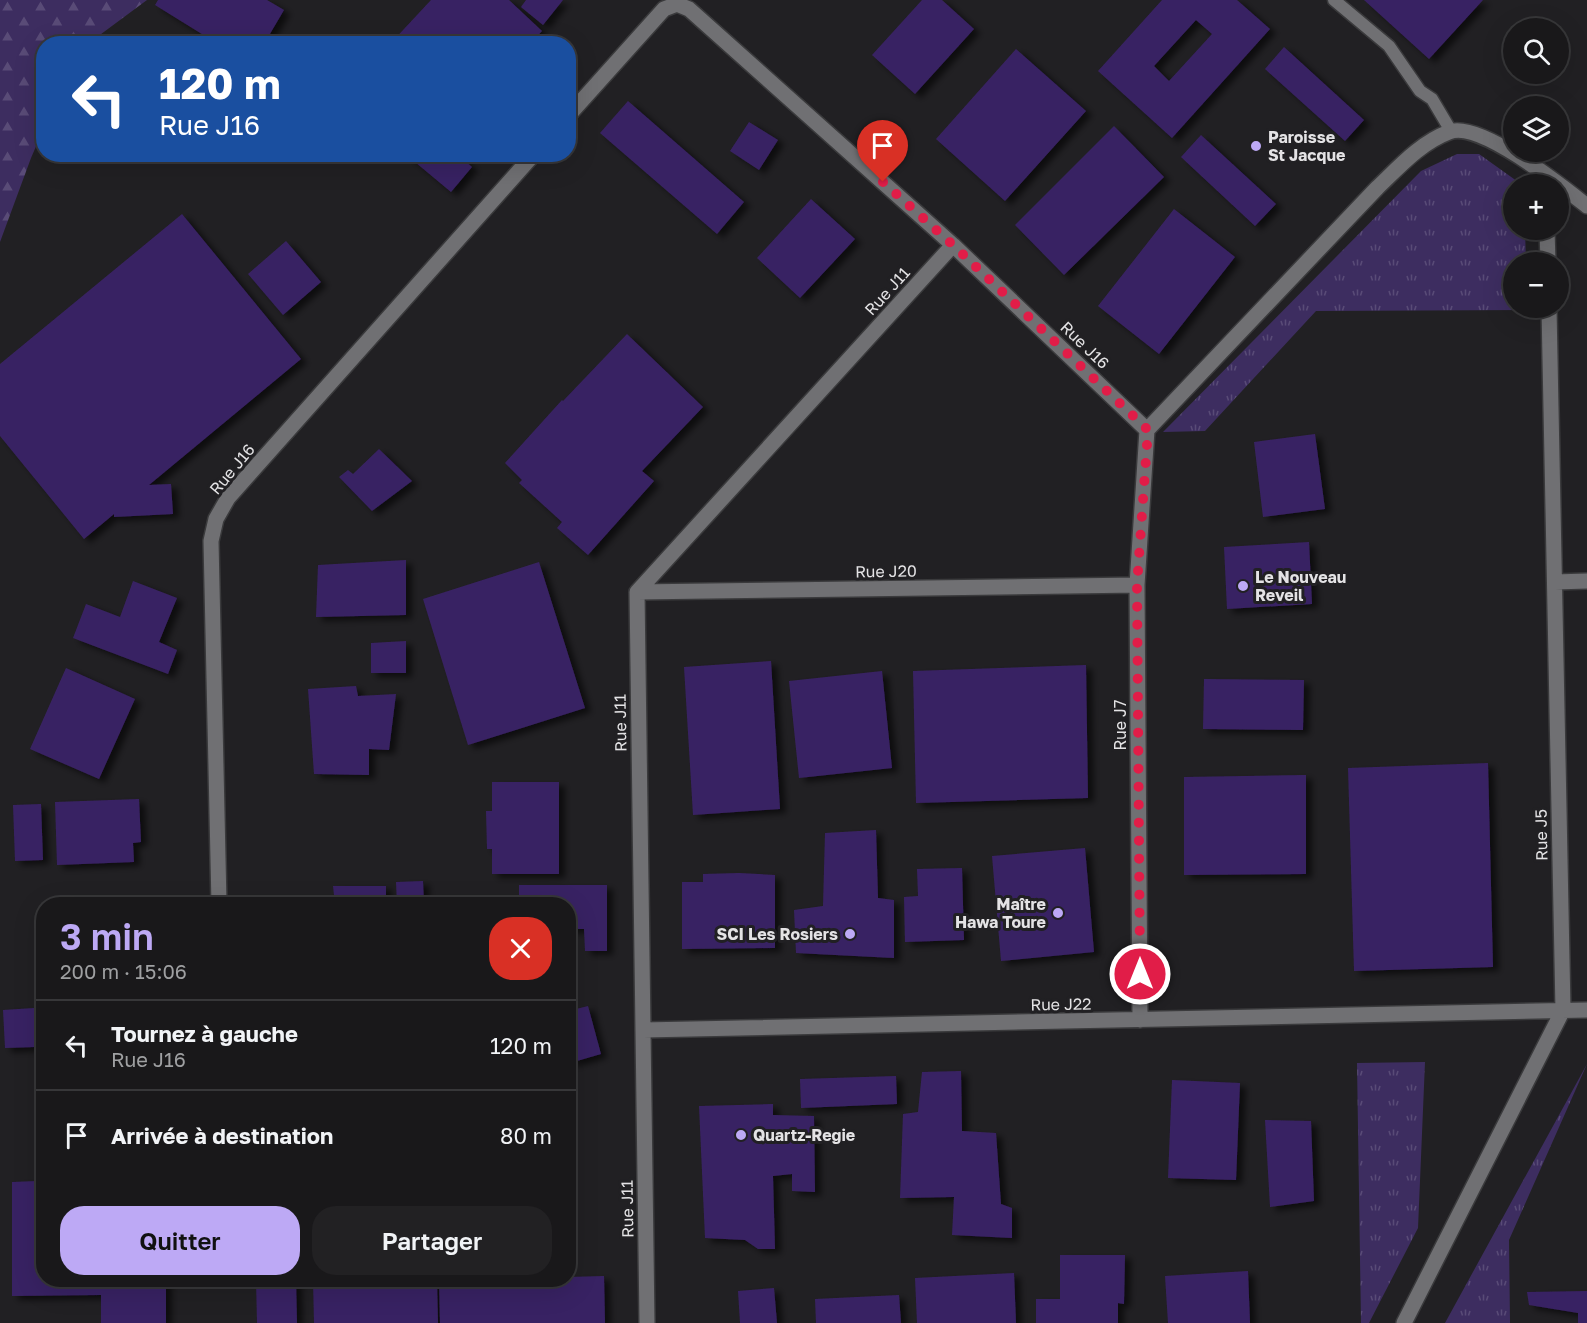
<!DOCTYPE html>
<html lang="fr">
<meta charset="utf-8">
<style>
:root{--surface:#19181a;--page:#222123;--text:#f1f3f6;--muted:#9fa0a2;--line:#373739;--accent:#bda9f5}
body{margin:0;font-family:"Golos Text",sans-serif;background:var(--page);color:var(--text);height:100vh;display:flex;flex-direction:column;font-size:22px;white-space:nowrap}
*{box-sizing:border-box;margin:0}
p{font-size:20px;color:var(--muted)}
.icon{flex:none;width:33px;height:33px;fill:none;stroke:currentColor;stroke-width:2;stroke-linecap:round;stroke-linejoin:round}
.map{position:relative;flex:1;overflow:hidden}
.details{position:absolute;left:36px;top:897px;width:540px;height:390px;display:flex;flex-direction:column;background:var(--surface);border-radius:24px;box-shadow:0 6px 24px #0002,0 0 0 2px var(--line)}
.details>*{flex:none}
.banner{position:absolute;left:36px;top:36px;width:540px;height:126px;border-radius:24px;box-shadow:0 6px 24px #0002,0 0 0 2px var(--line);background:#1a4fa0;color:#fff;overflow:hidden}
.controls{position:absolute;left:1503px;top:18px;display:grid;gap:12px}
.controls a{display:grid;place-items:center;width:66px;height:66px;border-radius:50%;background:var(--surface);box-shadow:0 6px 24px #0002,0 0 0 2px var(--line);font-size:30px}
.pin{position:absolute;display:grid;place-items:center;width:51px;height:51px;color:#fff;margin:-62px -26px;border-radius:50% 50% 50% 0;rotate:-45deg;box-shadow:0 0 6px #0007}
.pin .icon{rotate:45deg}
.me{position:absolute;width:66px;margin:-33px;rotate:0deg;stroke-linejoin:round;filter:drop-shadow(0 0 4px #0008)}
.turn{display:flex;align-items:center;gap:21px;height:126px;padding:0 24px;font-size:27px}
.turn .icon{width:78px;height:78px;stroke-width:2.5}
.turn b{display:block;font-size:42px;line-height:51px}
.round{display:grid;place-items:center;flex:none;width:63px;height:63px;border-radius:24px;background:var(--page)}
.summary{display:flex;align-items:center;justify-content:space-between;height:102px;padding:0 24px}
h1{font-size:36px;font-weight:600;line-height:45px;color:var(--accent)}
.action{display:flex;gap:12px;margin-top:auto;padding:12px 24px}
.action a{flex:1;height:69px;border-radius:24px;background:var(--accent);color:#111;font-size:24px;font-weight:600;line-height:69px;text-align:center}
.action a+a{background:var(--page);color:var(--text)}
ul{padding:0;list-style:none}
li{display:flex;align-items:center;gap:18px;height:90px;padding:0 24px;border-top:2px solid var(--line)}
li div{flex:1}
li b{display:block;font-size:22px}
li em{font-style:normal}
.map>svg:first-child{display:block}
</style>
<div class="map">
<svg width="1587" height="1323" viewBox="0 0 1587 1323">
<defs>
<pattern id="grass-tufts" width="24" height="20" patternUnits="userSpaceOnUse" patternTransform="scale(1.5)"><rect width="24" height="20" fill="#3d2d60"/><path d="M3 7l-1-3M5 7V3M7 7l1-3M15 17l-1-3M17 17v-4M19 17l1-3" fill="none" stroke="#594b77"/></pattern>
<pattern id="forest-firs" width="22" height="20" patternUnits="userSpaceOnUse" patternTransform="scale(1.5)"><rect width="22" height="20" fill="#3d2d60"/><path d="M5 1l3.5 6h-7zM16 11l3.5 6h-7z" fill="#594b77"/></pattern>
<filter id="shadow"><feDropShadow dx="6" dy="4" stdDeviation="3" flood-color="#0009"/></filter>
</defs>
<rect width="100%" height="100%" fill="#212023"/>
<path fill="url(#grass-tufts)" d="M1457 154H1479L1521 184H1514V230H1525L1526 262H1514V308H1526V310L1316 311 1205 431 1163 432 1421 171Z
M1425 1062 1418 1228 1369 1323H1361L1357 1063Z
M1587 1064 1509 1240 1510 1323H1445Z"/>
<path fill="url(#forest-firs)" d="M0 0H147L89 43 44 44 43 130 31 158 0 242Z"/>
<path fill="#392263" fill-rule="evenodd" filter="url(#shadow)" d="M158 0H267L284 10 264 44H218L155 5Z
M431 0H509L542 31 530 44H390Z
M526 0H563L543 25 521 7Z
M922 0H942L974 29 915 94 872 55Z
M1162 0H1237L1270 29 1172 138 1098 71ZM1196 20 1212 34 1169 81 1154 66Z
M1364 0H1483L1429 59Z
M1284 47 1364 120 1345 141 1265 69Z
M1016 49 1086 111 1005 201 936 139Z
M628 101 744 202 717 234 600 133Z
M749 122 778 140 759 170 730 151Z
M1114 126 1164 177 1064 275 1015 225Z
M1201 135 1276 204 1255 226 1181 157Z
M411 154H457L472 167 451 192 409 157Z
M811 199 855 239 800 298 757 258Z
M1174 209 1235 257 1159 354 1098 306Z
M182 214 301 359 149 485 171 484 173 514 114 517V514L84 539 0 436V364Z
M286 241 321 282 283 315 248 274Z
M627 334 703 407 642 471 654 481 588 555 557 528 562 522 519 483 522 480 505 463 562 400 563 401Z
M1315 434 1325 509 1263 517 1254 442Z
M379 449 412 481 372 511 339 477 348 470 353 474Z
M1309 542 1312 604 1227 609 1224 547Z
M406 560V615L316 617 318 565Z
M539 562 585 708 468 745 423 599Z
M133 581 177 598 159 642 177 650 168 674 73 638 86 604 120 617Z
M406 641V673H371V643Z
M771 661 780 809 693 815 684 667Z
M1086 665 1088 798 916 803 913 671Z
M66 668 135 699 99 779 30 749Z
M882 671 892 768 799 778 789 681Z
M1204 679 1304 680 1303 730 1203 729Z
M356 686 358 696 396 694 389 750 369 749V775L314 774 308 689Z
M1488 763 1493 967 1354 971 1348 768Z
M1306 775V874L1184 875V777Z
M492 782H559V874H492V849H487L486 811H492Z
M139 799 141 842 133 843 134 862 57 865 55 802Z
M41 804 43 860 15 861 13 805Z
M876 830 878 898 894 900V958L796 953 794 910 823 906 825 833Z
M1085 848 1094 952 1001 961 992 856Z
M962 868 964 940 905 942 904 897 918 896 917 869Z
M739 873 775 875V948L682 949V882H703V874Z
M423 881 424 904H397L396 882Z
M519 885H607V951H585L584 929H568V904L467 903V899H519Z
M333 886H386V904H335Z
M588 1006 601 1054 570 1063 568 1011Z
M34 1008 35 1047 5 1048 3 1010Z
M961 1071 962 1131 996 1133 1001 1204 1012 1208V1238L952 1235 954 1197 900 1198 903 1114 918 1112 922 1072Z
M896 1076 897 1104 801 1108 800 1079Z
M1172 1080 1240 1083 1236 1180 1168 1178Z
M773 1104V1115L814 1116 815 1192 792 1191V1174L773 1176 775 1249H758L745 1240 705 1238 699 1106Z
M1265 1120 1311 1121 1314 1201 1270 1207Z
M37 1156H44V1280H166V1323H101V1295L12 1296V1182L37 1181Z
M1060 1255H1125L1124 1304 1118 1303V1323H1036V1299H1060Z
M1248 1271 1250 1323H1168L1165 1276Z
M1014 1273 1016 1323H917L915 1278Z
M604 1276 605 1323H440L439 1280H568V1277Z
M256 1280H296L297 1323H257Z
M313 1280H437L438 1323H314Z
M774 1288 777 1323H740L738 1291Z
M1587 1291V1323H1578V1313L1529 1305 1527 1292Z
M899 1295 901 1323H816L815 1299Z"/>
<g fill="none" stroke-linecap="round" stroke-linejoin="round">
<g stroke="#3a3a3c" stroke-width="15">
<path id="lane" d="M1334 0 1389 46 1420 91 1432 99 1451 131"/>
</g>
<g stroke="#3a3a3c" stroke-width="18">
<path id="street" d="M568 116 664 9 677 4 689 9 953 245 1147 430
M1547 230 1548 262
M1147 430 1377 188C1399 167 1420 143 1449 132 1479 120 1563 187 1587 206
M1555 582 1587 581
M637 592 1137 585
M219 904 211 541 216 519 228 498 534 154
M1140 1020 1137 585 1147 430
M643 1030 1587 1010
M647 1323 637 592 953 245
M1404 1323 1563 1010 1549 308"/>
</g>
<use href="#lane" stroke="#707073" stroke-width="12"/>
<use href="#street" stroke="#707073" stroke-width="15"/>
</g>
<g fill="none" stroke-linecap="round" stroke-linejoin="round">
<path stroke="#e11d48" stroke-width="10" stroke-dasharray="0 18" d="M883 182 953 245 1148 430 1137 585 1140 974"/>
</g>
<g fill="#bda9f5" stroke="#212023" stroke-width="2">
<circle cx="1256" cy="146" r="6"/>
<circle cx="1243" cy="586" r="6"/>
<circle cx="1058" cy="913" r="6"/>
<circle cx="850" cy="934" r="6"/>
<circle cx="741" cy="1135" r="6"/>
</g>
<g text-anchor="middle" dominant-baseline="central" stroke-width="6" stroke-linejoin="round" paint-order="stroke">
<g font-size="16" font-weight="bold" fill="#e4e3e5" stroke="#212023" text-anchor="start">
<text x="1268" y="137">Paroisse<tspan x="1268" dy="18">St Jacque</tspan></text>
<text x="1255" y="577">Le Nouveau<tspan x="1255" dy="18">Reveil</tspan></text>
<text x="1046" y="904" text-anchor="end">Maître<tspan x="1046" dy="18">Hawa Toure</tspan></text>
<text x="838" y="934" text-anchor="end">SCI Les Rosiers</text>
<text x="753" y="1135">Quartz-Regie</text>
</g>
<g font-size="16" fill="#e4e3e5" stroke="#212023">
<text transform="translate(887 291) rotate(-48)">Rue J11</text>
<text transform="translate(1085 345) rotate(44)">Rue J16</text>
<text transform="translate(232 469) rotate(-50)">Rue J16</text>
<text transform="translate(886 571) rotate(-1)">Rue J20</text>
<text transform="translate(620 723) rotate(-91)">Rue J11</text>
<text transform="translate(1120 725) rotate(-90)">Rue J7</text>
<text transform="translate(1541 835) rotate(-91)">Rue J5</text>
<text transform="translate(1061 1004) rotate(-1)">Rue J22</text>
<text transform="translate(627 1209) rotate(-91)">Rue J11</text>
</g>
</g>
</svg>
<div class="controls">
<a><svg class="icon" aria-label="search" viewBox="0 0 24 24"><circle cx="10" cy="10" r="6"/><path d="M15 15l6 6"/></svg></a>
<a><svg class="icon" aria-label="layers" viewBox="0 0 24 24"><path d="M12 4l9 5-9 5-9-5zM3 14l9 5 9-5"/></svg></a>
<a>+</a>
<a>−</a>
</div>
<div class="pin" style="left:883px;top:182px;background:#d93025"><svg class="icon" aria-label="arrive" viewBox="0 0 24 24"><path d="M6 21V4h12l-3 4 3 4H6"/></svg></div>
<svg class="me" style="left:1140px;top:974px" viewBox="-20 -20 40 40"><circle r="17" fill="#e11d48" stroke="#fff" stroke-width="3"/><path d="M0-11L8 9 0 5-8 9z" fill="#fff"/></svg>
<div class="banner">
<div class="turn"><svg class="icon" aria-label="left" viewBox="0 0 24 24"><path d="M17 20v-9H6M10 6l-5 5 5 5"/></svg><div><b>120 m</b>Rue J16</div></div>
</div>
<section class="details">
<div class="summary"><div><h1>3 min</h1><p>200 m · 15:06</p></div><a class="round" style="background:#d93025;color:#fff"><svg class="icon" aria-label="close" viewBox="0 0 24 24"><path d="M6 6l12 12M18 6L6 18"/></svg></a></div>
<ul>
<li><svg class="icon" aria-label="left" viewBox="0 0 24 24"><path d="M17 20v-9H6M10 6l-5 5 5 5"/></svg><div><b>Tournez à gauche</b><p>Rue J16</p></div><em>120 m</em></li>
<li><svg class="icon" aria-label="arrive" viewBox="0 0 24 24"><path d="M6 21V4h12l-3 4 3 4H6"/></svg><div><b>Arrivée à destination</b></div><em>80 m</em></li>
</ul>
<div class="action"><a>Quitter</a><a>Partager</a></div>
</section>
</div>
